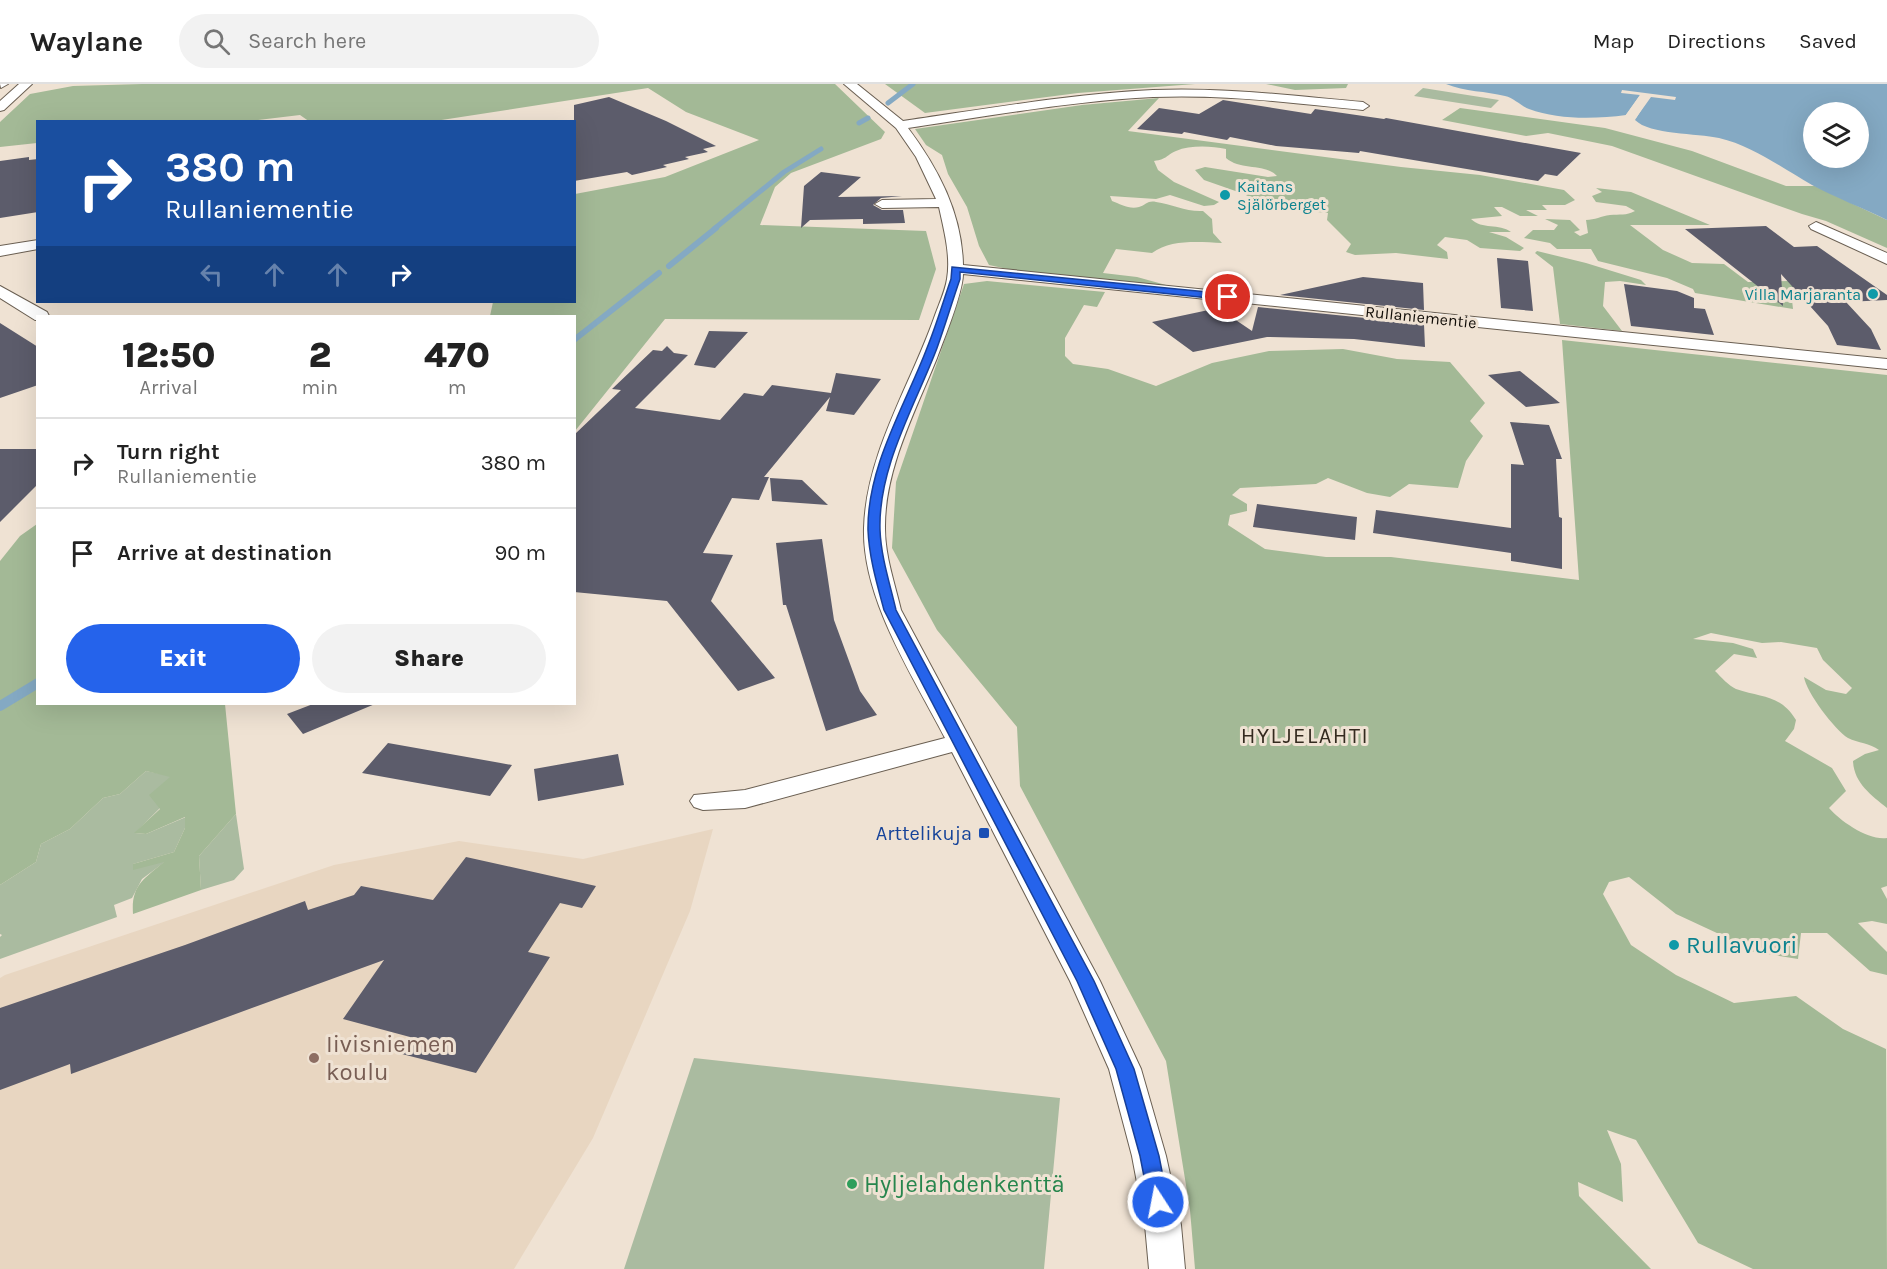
<!DOCTYPE html>
<meta charset="utf-8">
<style>
:root{--surface:#fff;--page:#f2f2f2;--text:#222;--muted:#767676;--line:#e0e0e0;--accent:#2563eb}
body{margin:0;font-family:Karla,sans-serif;background:var(--page);color:var(--text);height:100vh;display:flex;flex-direction:column;font-size:22px;white-space:nowrap}
*{box-sizing:border-box;margin:0}
p{font-size:20px;color:var(--muted)}
.icon{flex:none;width:33px;height:33px;fill:none;stroke:currentColor;stroke-width:2;stroke-linecap:round;stroke-linejoin:round}
.map{position:relative;flex:1;overflow:hidden}
.side{position:absolute;left:36px;top:231px;width:540px;height:390px;display:flex;flex-direction:column;background:var(--surface);border-radius:0px;box-shadow:0 6px 24px #0002}
.side>*{flex:none}
.hud{position:absolute;left:36px;top:36px;width:540px;height:183px;border-radius:0px;box-shadow:0 6px 24px #0002;background:#1a4fa0;color:#fff;overflow:hidden}
.buttons{position:absolute;left:1803px;top:18px;display:grid;gap:12px}
.buttons a{display:grid;place-items:center;width:66px;height:66px;border-radius:50%;background:var(--surface);box-shadow:0 6px 24px #0002;font-size:30px}
.pin{position:absolute;display:grid;place-items:center;width:51px;height:51px;color:#fff;margin:-26px;border:3px solid #fff;border-radius:50%;box-shadow:0 2px 6px #0007}
.me{position:absolute;width:66px;margin:-33px;rotate:349deg;stroke-linejoin:round;filter:drop-shadow(0 0 4px #0008)}
.turn{display:flex;align-items:center;gap:21px;height:126px;padding:0 30px;font-size:27px}
.turn .icon{width:78px;height:78px;stroke-width:2.5}
.turn b{display:block;font-size:42px;line-height:51px}
.lanes{display:flex;align-items:center;height:57px;padding:0 30px;background:#0003;justify-content:center;gap:30px;direction:ltr}
.lanes .off{opacity:.35}
.eta{display:flex;justify-content:space-evenly;align-items:center;height:102px;text-align:center}
.eta b{font-size:36px;font-weight:800;line-height:42px}
.button{display:flex;gap:12px;margin-top:auto;padding:12px 30px}
.button a{flex:1;height:69px;border-radius:36px;background:var(--accent);color:#fff;font-size:24px;font-weight:800;line-height:69px;text-align:center}
.button a+a{background:var(--page);color:var(--text)}
ul{padding:0;list-style:none}
li{display:flex;align-items:center;gap:18px;height:90px;padding:0 30px;border-top:2px solid var(--line)}
li div{flex:1}
li b{display:block;font-size:22px}
li em{font-style:normal}
header{display:flex;align-items:center;gap:36px;box-sizing:border-box;height:84px;padding:0 30px;background:var(--surface);border-bottom:2px solid var(--line)}
header strong{font-size:28px}
nav{display:flex;gap:33px;margin-inline-start:auto;font-size:21px}
.search{width:420px;height:54px;background:var(--page);display:flex;align-items:center;gap:15px;box-sizing:border-box;padding:0 21px;border-radius:33px;color:var(--muted);font-size:22px}
.map>svg:first-child{display:block}
</style>
<header>
<strong>Waylane</strong>
<div class="search"><svg class="icon" aria-label="search" viewBox="0 0 24 24"><circle cx="10" cy="10" r="6"/><path d="M15 15l6 6"/></svg>Search here</div>
<nav><a>Map</a><a>Directions</a><a>Saved</a></nav>
</header>
<div class="map">
<svg width="1887" height="1185" viewBox="0 0 1887 1185">
<rect width="100%" height="100%" fill="#efe2d3"/>
<path fill="#e8d6c1" d="M713 745 690 827 593 1054 514 1185H0V894L5 891 334 781 459 757 583 775Z"/>
<path fill="#aabba0" d="M1423 4 1499 16 1491 24 1414 12Z
M146 687 171 692 160 724 135 749 146 750 186 733 185 744 174 768 133 780 166 777 142 795 132 814 114 821 117 833 0 875V853L2 851 0 850V801L36 778 41 760 70 745 103 714 120 710Z
M236 730 244 785 234 796 201 806 199 772Z
M694 974 1060 1014 1044 1185H624Z"/>
<path fill="#a3b996" d="M142 0H835L885 48 881 55 791 89 775 103 760 141 926 147 936 185 919 236 665 235 575 347 574 232H490L493 218H574L575 110 665 93 759 56 686 28 648 4 435 37 310 38 300 31 242 38H38L37 59 0 63V38L30 10 73 2Z
M885 0H1195L1078 9 925 29Z
M1266 0H1348L1346 4 1295 6Z
M1159 14 1128 47 1401 83 1480 91 1564 106 1575 116 1565 121H1542L1547 126H1526L1538 132H1520L1502 123H1494L1502 132 1471 135C1482 146 1499 139 1511 148H1489L1506 153 1524 164 1520 167 1480 164 1467 156 1445 153 1437 161 1447 168 1448 175 1396 169 1355 171 1346 168 1351 160 1327 136 1328 129 1296 126 1255 116 1244 110 1204 96 1195 86 1205 83 1268 93 1277 92C1265 79 1241 87 1226 74V65C1211 62 1190 61 1176 67 1166 71 1168 75 1154 77L1158 86 1174 98 1219 118 1214 121 1204 122 1170 111 1156 115 1110 112 1112 117C1120 120 1130 126 1139 123 1146 121 1148 116 1156 118 1172 120 1186 128 1203 127L1212 135 1213 149 1222 159C1199 158 1171 155 1152 169L1116 165 1103 189 1137 193 1166 201 1152 202 1022 188 989 181 979 162 967 123 948 90 942 71 926 61 915 45 1082 21Z
M1460 24 1605 44 1692 67 1786 102H1815L1887 136V164L1826 137 1802 130 1612 62 1548 49 1526 52 1442 36Z
M1596 104 1631 108 1710 141H1630L1663 166 1692 179 1724 180 1748 198 1831 196 1854 215 1792 216 1793 225 1695 209 1693 205 1667 194 1598 177 1591 165H1557L1550 159 1524 154 1533 146H1554L1558 141 1545 135 1570 136 1580 146 1574 148 1580 152 1588 149 1586 136C1595 136 1601 132 1610 131 1620 130 1626 132 1635 127L1626 122 1596 118 1592 112 1602 108Z
M1537 167 1586 179 1641 196 1646 201 1620 197 1605 198 1603 222 1622 247 1560 240 1553 183 1535 169Z
M987 197 1105 208 1097 223 1084 221 1065 254V272L1073 280 1108 285 1156 302 1212 279 1269 267 1343 265 1397 275 1450 278 1485 319 1470 337 1483 352 1466 377 1458 404 1409 400 1390 413 1367 409 1328 394 1316 400 1240 404 1232 411 1247 420V427L1230 431 1228 441 1265 465 1326 473H1391L1579 496 1562 256 1887 291V724C1871 711 1854 699 1853 677L1865 670 1879 666C1870 659 1858 659 1848 654 1835 646 1806 608 1804 593L1826 606 1846 610 1852 604 1823 576 1817 564 1781 558 1762 559 1711 549 1693 555 1733 559 1753 565 1757 574 1734 570 1715 587C1721 593 1729 602 1736 605 1762 614 1780 610 1796 636L1794 645 1785 657 1832 684 1846 707 1829 724C1840 737 1869 757 1887 754V802L1881 804 1887 815V840L1872 837 1858 839 1887 868V891L1870 887 1827 849H1801L1798 875 1749 867 1719 850 1676 830 1629 793 1609 798 1603 810 1631 861 1676 891 1734 919 1796 912 1843 945 1886 965 1887 1185H1753L1698 1159 1636 1056 1607 1046 1621 1080 1623 1118 1578 1098 1579 1112 1651 1185H1195L1190 1126 1166 977 1020 702 1017 643 937 546 892 464 896 398 964 200Z
M37 440 38 620H225L236 730 199 772 201 806 133 830C131 801 144 795 164 778L133 786V780L174 768 185 744V733L146 750 134 749 160 725 149 711 170 693 146 687 120 710 103 714 70 745 41 760 36 778 0 801V477L20 452Z"/>
<path fill="#84a9c3" fill-rule="evenodd" d="M1446 0H1887V136C1863 124 1836 114 1812 101 1782 84 1753 62 1719 54 1697 49 1650 51 1635 36L1650 12 1640 11 1626 31C1596 35 1558 36 1529 25 1521 22 1514 14 1505 12 1486 7 1465 8 1446 0ZM1814 28H1858V74H1814Z"/>
<path fill="#efe2d3" d="M1622 6 1676 13 1675 16 1651 13 1636 34H1633L1646 15 1642 14 1628 33 1625 32 1640 11 1621 9Z"/>
<g fill="none" stroke-linecap="round" stroke-linejoin="round">
<path stroke="#84a9c3" stroke-width="5" d="M888 19 913 0
M859 39 868 34
M714 145 784 88 821 65"/>
<path stroke="#84a9c3" stroke-width="6" d="M669 182 716 144
M574 256 659 189"/>
<path stroke="#84a9c3" stroke-width="10" d="M0 622 38 599"/>
</g>
<path fill="#5c5c6b" d="M609 13 666 37 716 62 703 65 708 68 685 73 689 75 663 81 667 83 632 91 627 88 574 97V21Z
M1223 16 1311 30 1315 25 1384 35 1386 34 1581 69 1557 92 1545 90 1538 97 1360 67 1359 69 1276 62 1230 53 1227 56 1184 48 1182 50 1137 45 1159 24 1199 30Z
M29 73V76L38 75V128L0 134V77Z
M821 88 861 93 838 113 902 112 881 114 873 121 882 126H903L905 139 863 140V135L810 136 801 144 804 102Z
M1766 142 1794 163 1817 162 1887 211V216L1846 218 1871 245 1881 266 1837 261 1828 242 1781 190 1783 222 1685 145Z
M1497 174 1528 177 1533 227 1501 224Z
M1363 193 1423 199 1424 226 1280 211Z
M1624 200 1677 207 1694 214V224L1705 225 1714 251 1631 242Z
M1258 223 1424 240 1425 263 1354 255 1267 253 1193 268 1152 238 1218 224 1252 247Z
M0 239 38 263V301L0 314Z
M709 247 748 248 715 284 694 281Z
M667 262 674 269 688 271 635 324 720 336 744 309 763 312 772 301 831 309 836 289 881 295 854 331 826 327 830 313 764 393H769L759 416 732 414 703 469 733 471 711 517 775 594 738 607 667 517 574 508V351L621 306 612 305 653 266 662 267Z
M1520 287 1560 319 1526 323 1488 291Z
M1510 338 1549 341 1562 375H1556L1559 433 1562 434V485L1511 477V469L1373 449 1376 426 1511 444V380L1524 381Z
M0 365H38V400L0 438Z
M770 394 802 396 828 421 772 417Z
M1257 420 1357 433 1355 456 1253 443Z
M822 455 834 536 860 607 877 631 826 647 786 521H783L776 459Z
M313 620H375L303 650 287 630Z
M388 659 512 681 490 712 362 689Z
M618 670 624 701 538 717 534 685Z
M466 773 596 802 582 824 560 819 528 868 550 873 476 989 398 969 410 953 343 935 384 876 71 990 70 980 0 1006V924L185 861 305 817 308 826 354 811 361 802 433 816Z"/>
<g fill="none" stroke-linecap="round" stroke-linejoin="round">
<g stroke="#6a5f52" stroke-width="2">
<path id="minor" d="M19 0H32L4 26 0 27V17Z
M844 0H857L903 37C986 25 1069 10 1153 6 1223 3 1293 12 1363 18L1369 22 1363 26C1293 19 1224 10 1153 13 1071 17 990 32 908 44 938 84 962 129 963 181L1887 275V285L963 190C963 209 944 255 937 274 915 328 884 386 885 445 885 472 895 500 901 526L1100 897 1141 985 1166 1072 1181 1141 1185 1185H1149L1145 1141 1132 1072 1109 985 1070 897 952 668 745 724 703 726 694 723 690 717 694 711 745 706 945 654C913 592 862 515 864 444 866 370 910 302 934 234 938 222 945 208 947 195 951 172 944 146 939 123L882 124 875 120 882 116 936 115 916 73 896 44Z
M1816 138 1887 169V180L1811 145 1809 142Z
M38 156V165L0 172V162Z
M0 202 47 228 49 232H38V236H35L0 214Z"/>
</g>
<g stroke="#6a5f52" stroke-width="2">
<path id="tertiary" d="M0 0H8L1 4Z"/>
</g>
<use href="#minor" fill="#fff" fill-rule="evenodd"/>
<use href="#tertiary" fill="#fff" fill-rule="evenodd"/>
</g>
<path fill="#2563eb" stroke="#184099" stroke-width="1.5" d="M952 183 1228 210 1233 213 1228 216 960 188V195C952 218 945 242 937 264 915 322 878 383 880 446 881 473 890 500 896 526L1094 897 1134 985 1159 1072 1168 1118 1165 1124 1158 1126 1151 1124 1149 1118 1140 1072 1116 985 1077 897 884 526C877 500 869 473 868 446 867 382 905 322 927 264 936 242 943 218 951 195Z"/>
<g fill="#0f9aa8" stroke="#efe2d3" stroke-width="2">
<circle cx="1225" cy="111" r="6"/>
<circle cx="1873" cy="210" r="6"/>
<circle cx="1674" cy="861" r="6"/>
</g>
<rect fill="#1a4fb4" stroke="#efe2d3" stroke-width="2" x="978" y="743" width="12" height="12" rx="3"/>
<circle fill="#8d6e63" stroke="#efe2d3" stroke-width="2" cx="314" cy="974" r="6"/>
<circle fill="#2e9e5b" stroke="#efe2d3" stroke-width="2" cx="852" cy="1100" r="6"/>
<g text-anchor="middle" dominant-baseline="central" stroke-width="6" stroke-linejoin="round" paint-order="stroke">
<g font-size="16" fill="#0d838f" stroke="#efe2d3" text-anchor="start">
<text x="1237" y="102">Kaitans<tspan x="1237" dy="18">Själörberget</tspan></text>
<text x="1861" y="210" text-anchor="end">Villa Marjaranta</text>
</g>
<g font-size="16" fill="#100c07" stroke="#efe2d3">
<text transform="translate(1421 233) rotate(6)">Rullaniementie</text>
</g>
<g font-size="20" fill="#164399" stroke="#efe2d3" text-anchor="end">
<text x="972" y="749">Arttelikuja</text>
</g>
<g font-size="22" letter-spacing="1.5" fill="#342a1f" stroke="#efe2d3">
<text x="1305" y="652">HYLJELAHTI</text>
</g>
<g font-size="24" fill="#0d838f" stroke="#efe2d3" text-anchor="start">
<text x="1686" y="861">Rullavuori</text>
</g>
<g font-size="24" fill="#785e54" stroke="#efe2d3" text-anchor="start">
<text x="326" y="960">Iivisniemen<tspan x="326" dy="28">koulu</tspan></text>
</g>
<g font-size="24" fill="#27864d" stroke="#efe2d3" text-anchor="start">
<text x="864" y="1100">Hyljelahdenkenttä</text>
</g>
</g>
</svg>
<div class="buttons">
<a><svg class="icon" aria-label="layers" viewBox="0 0 24 24"><path d="M12 4l9 5-9 5-9-5zM3 14l9 5 9-5"/></svg></a>
</div>
<div class="pin" style="left:1228px;top:213px;background:#d93025"><svg class="icon" aria-label="arrive" viewBox="0 0 24 24"><path d="M6 21V4h12l-3 4 3 4H6"/></svg></div>
<svg class="me" style="left:1158px;top:1118px" viewBox="-20 -20 40 40"><circle r="17" fill="#2563eb" stroke="#fff" stroke-width="3"/><path d="M0-11L8 9 0 5-8 9z" fill="#fff"/></svg>
<div class="hud">
<div class="turn"><svg class="icon" aria-label="right" viewBox="0 0 24 24"><path d="M7 20v-9h11M14 6l5 5-5 5"/></svg><div><b>380 m</b>Rullaniementie</div></div>
<div class="lanes"><svg class="icon off" aria-label="left" viewBox="0 0 24 24"><path d="M17 20v-9H6M10 6l-5 5 5 5"/></svg><svg class="icon off" aria-label="ahead" viewBox="0 0 24 24"><path d="M12 20V5M6 11l6-6 6 6"/></svg><svg class="icon off" aria-label="ahead" viewBox="0 0 24 24"><path d="M12 20V5M6 11l6-6 6 6"/></svg><svg class="icon" aria-label="right" viewBox="0 0 24 24"><path d="M7 20v-9h11M14 6l5 5-5 5"/></svg></div>
</div>
<section class="side">
<div class="eta">
<div><b>12:50</b><p>Arrival</p></div>
<div><b>2</b><p>min</p></div>
<div><b>470</b><p>m</p></div>
</div>
<ul>
<li><svg class="icon" aria-label="right" viewBox="0 0 24 24"><path d="M7 20v-9h11M14 6l5 5-5 5"/></svg><div><b>Turn right</b><p>Rullaniementie</p></div><em>380 m</em></li>
<li><svg class="icon" aria-label="arrive" viewBox="0 0 24 24"><path d="M6 21V4h12l-3 4 3 4H6"/></svg><div><b>Arrive at destination</b></div><em>90 m</em></li>
</ul>
<div class="button"><a>Exit</a><a>Share</a></div>
</section>
</div>
